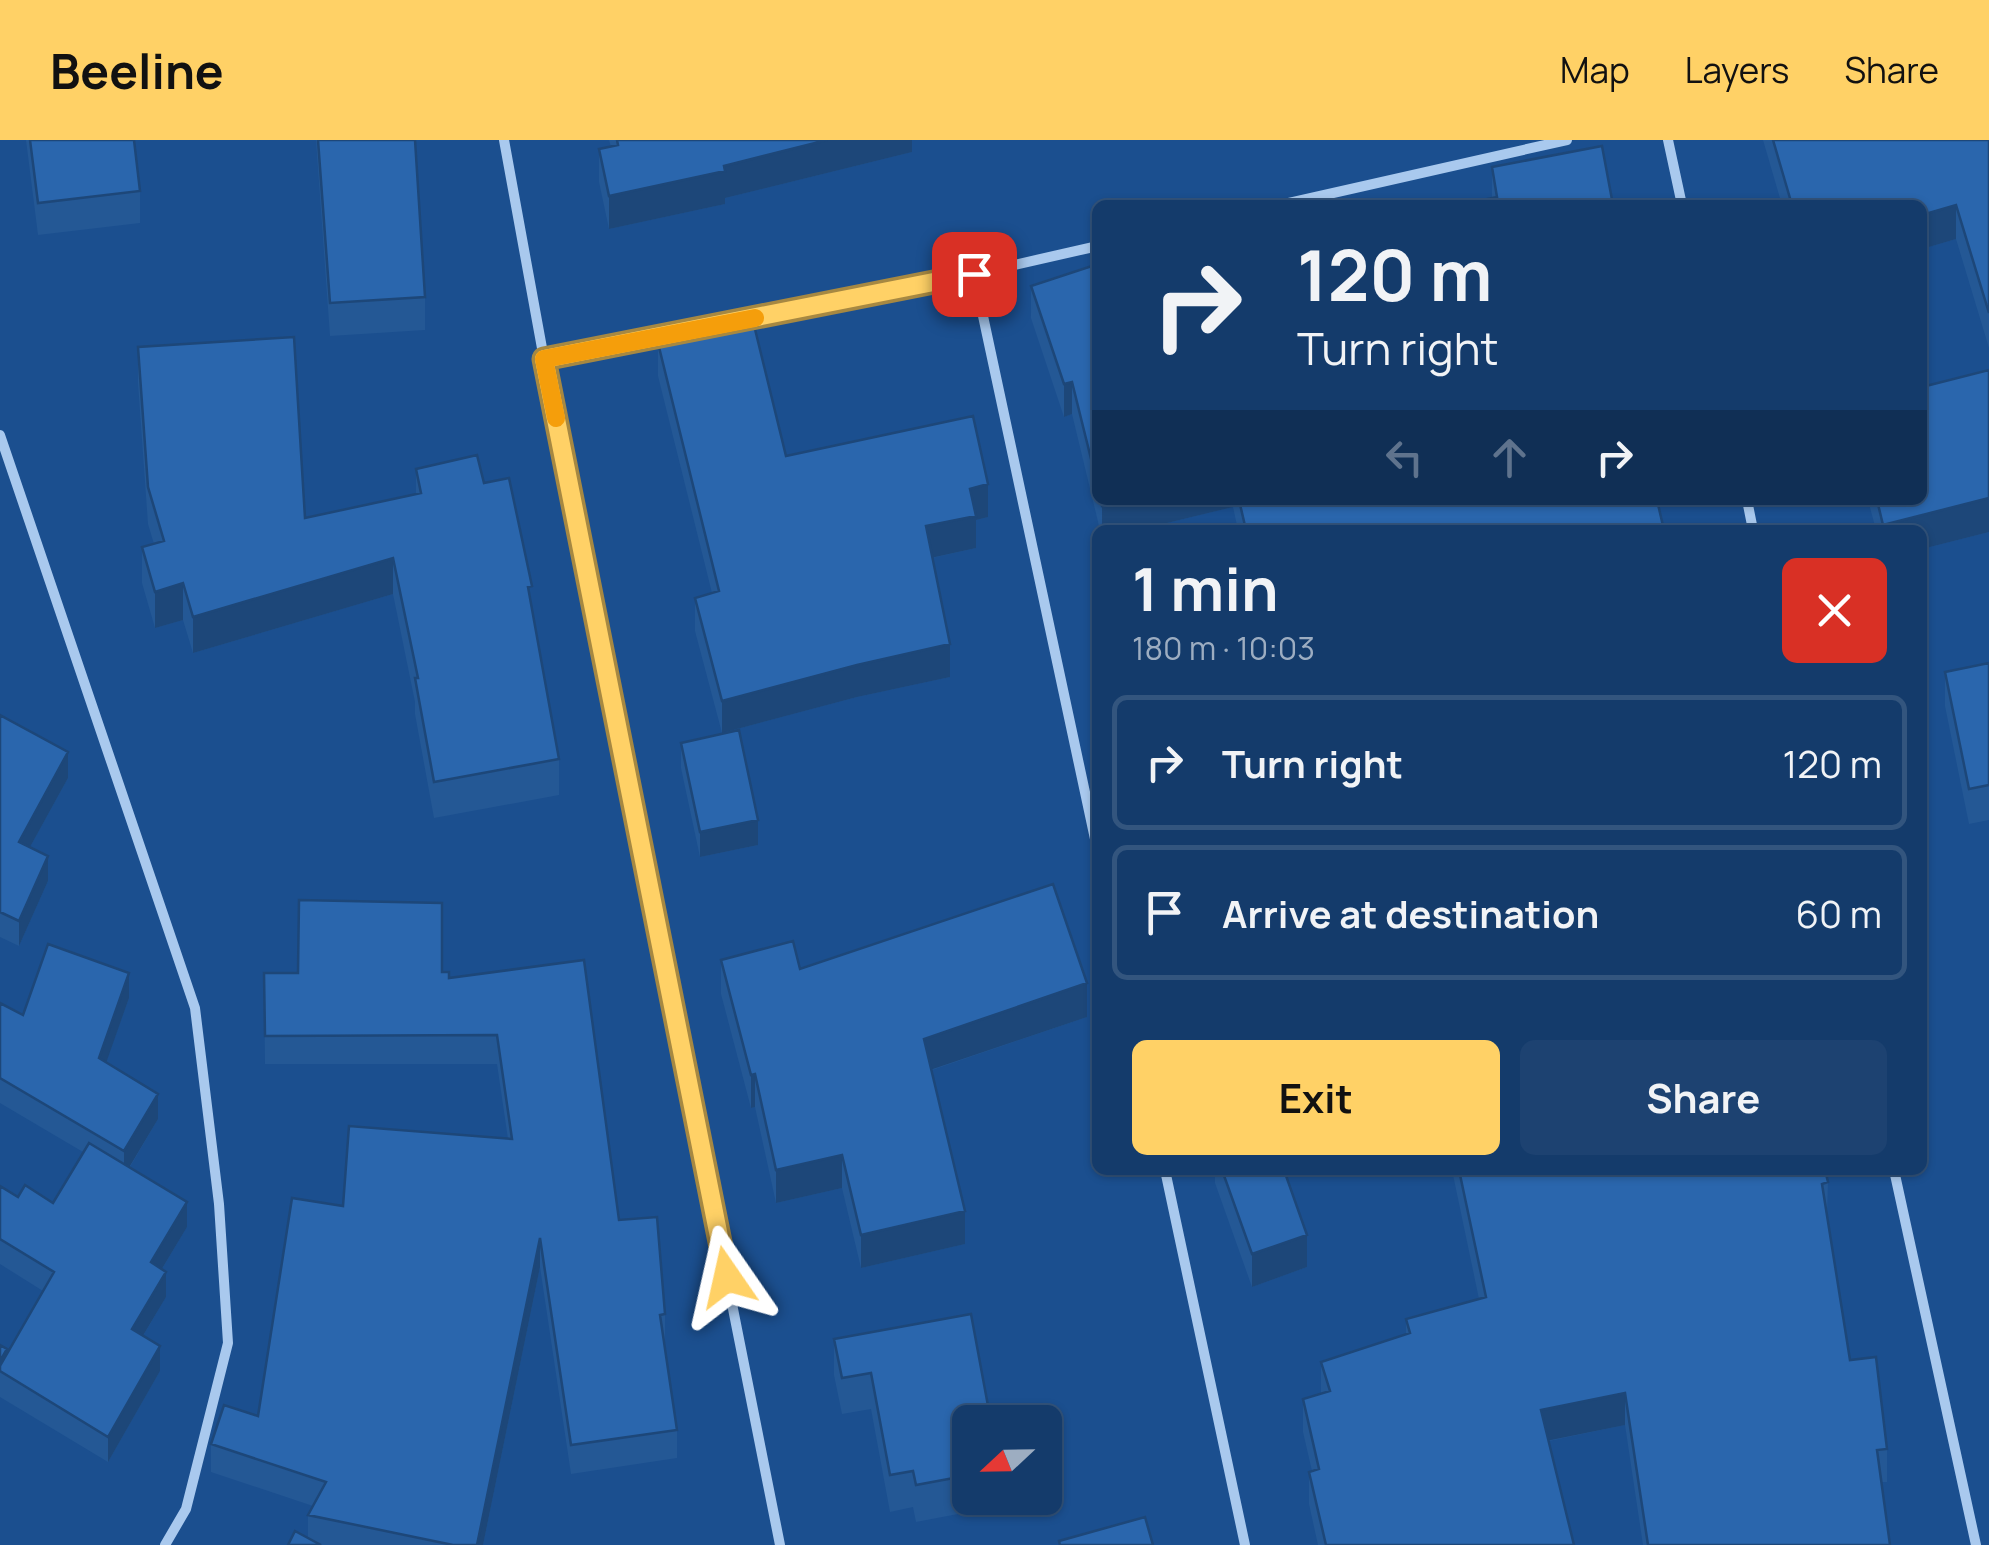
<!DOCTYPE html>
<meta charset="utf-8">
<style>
:root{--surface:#143b6b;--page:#1d4271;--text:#f1f3f6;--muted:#9dadc1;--line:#33557e;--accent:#ffd166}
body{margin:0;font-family:Manrope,sans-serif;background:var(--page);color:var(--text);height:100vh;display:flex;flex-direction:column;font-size:38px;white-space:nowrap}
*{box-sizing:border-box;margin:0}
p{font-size:32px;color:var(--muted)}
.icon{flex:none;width:55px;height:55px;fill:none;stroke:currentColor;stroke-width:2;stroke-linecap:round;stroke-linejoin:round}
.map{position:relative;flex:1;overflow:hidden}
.sheet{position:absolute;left:1092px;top:385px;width:835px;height:650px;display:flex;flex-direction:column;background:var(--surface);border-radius:15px;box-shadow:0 2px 8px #0004,0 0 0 2px var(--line)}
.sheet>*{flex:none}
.guide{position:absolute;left:1092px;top:60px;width:835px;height:305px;border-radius:15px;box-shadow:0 2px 8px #0004,0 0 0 2px var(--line);background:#143b6b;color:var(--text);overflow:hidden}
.needle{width:65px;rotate:248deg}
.fabs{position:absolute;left:952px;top:1265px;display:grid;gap:20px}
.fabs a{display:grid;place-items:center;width:110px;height:110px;border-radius:15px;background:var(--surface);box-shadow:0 2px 8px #0004,0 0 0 2px var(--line);font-size:50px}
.pin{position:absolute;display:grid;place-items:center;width:85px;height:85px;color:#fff;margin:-42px;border-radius:20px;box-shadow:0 5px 15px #0006}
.me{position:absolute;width:110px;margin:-55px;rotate:349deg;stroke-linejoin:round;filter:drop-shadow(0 0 8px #0008)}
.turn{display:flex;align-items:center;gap:35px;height:210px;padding:0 40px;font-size:45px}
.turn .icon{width:130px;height:130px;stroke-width:2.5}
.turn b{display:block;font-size:70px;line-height:85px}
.lanes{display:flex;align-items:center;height:95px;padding:0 40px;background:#0003;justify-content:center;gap:50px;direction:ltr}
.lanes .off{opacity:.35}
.round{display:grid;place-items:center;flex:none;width:105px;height:105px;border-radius:15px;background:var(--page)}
.headline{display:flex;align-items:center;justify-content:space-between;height:170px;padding:0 40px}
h1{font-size:60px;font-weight:700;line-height:75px}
.button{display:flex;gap:20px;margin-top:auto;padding:20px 40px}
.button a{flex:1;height:115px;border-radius:15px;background:var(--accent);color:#111;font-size:40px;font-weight:700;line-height:115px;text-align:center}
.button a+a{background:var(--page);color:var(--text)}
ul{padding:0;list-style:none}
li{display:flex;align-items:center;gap:30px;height:135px;margin:0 20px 15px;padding:0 20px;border:5px solid var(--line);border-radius:15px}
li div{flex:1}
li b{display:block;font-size:38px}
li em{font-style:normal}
header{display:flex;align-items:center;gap:60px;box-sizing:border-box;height:140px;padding:0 50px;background:var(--accent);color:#111}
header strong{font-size:48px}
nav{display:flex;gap:55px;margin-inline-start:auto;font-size:35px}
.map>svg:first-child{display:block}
</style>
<header>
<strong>Beeline</strong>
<nav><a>Map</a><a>Layers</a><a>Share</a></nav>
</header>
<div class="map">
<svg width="1989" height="1405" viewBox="0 0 1989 1405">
<rect width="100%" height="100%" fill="#1b4f8f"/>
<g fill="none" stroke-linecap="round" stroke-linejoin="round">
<path stroke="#a9c9ee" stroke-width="10" d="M504 0 544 219 780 1405
M1668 0 1682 65
M1280 65 1567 0
M974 134 1098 713
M544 219 974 134 1098 106
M0 295 195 868 219 1064 228 1203 186 1369 165 1405
M1747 360 1753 390
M1165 1030 1245 1405
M1894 1030 1976 1405"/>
</g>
<path fill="#245895" d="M26 0H134L140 51V83L38 95Z
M316 0H415L425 157V190L330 196Z
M609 0H912V12L725 58V64L609 89 599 42V9L611 7Z
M1763 0H1989V208L1956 99 1922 109V65H1782Z
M1492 27 1613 65 1492 58Z
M1098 124V360H1657L1664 390H1238L1233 367 1138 390H1100L1072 274 1064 277 1031 178V146Z
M658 203 786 316 988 377 976 380V408L932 418 950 537 857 557 722 593 695 491V458L712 453 658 236Z
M138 207 305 378 416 354V329L484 343 532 470 559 619V655L434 678 415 574V562L393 454 193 513 183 480 155 488 142 443V407L154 404 148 384 138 243Z
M1868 360H1922L1989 392 1922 409V390H1876Z
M1989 523V680L1969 684 1945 566V532Z
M0 575 68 638 30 707 48 741 19 806 0 797Z
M681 603 758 705 700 717 681 628Z
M584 820 619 1080 665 1174V1203H664L677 1290V1318L571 1334 540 1127 483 1405H288L308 1398V1375L313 1366 211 1332V1304L258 1276 343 1066 508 999 497 924H265L264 833 442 832 449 838Z
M721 820 800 829 1087 877 932 930 965 1104 861 1128 842 1048 776 1063 755 967 751 968 721 854Z
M129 858 106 922 158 979 130 1027 187 1087 162 1129 166 1157 143 1196 160 1231 108 1322 0 1257V1205L7 1213 43 1151 0 1124V1046L18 1057 53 1063 83 1012 0 963V863L23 875Z
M1215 1030H1285L1307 1127 1252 1147 1215 1043Z
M1452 1030H1825L1828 1042 1827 1075 1850 1220 1887 1309V1342H1881L1890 1405H1643L1625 1285 1549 1301 1574 1405H1318L1309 1364V1332L1312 1331 1303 1292V1259L1321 1254V1222L1406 1194V1179L1479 1159Z
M834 1199 970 1282V1358H1000V1366L916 1382 913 1367 890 1372 871 1269 842 1274 834 1235Z"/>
<path fill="#1d4779" d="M827 0H912V12L725 58V64L609 89V56Z
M1956 65V99L1922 109V75Z
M1072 242V274L1064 277V244Z
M988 344V377L976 380V408L926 419V386L970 349Z
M1989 358V392L1922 409V390H1883V385Z
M1128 360H1233V367L1138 390H1102V366Z
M393 418V454L193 513V477Z
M183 443V480L155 488V452Z
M950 504V537L857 557 722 593V561L857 525Z
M68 612V638L19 727V702Z
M758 680V705L700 717V692Z
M48 716V741L19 806V781Z
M129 833V858L99 943V918Z
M1087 843V877L924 932V899Z
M755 934V967L751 968V935Z
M158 954V979L124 1036V1011Z
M842 1015V1048L776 1063V1030Z
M187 1062V1087L151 1147V1122Z
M965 1071V1104L861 1128V1095Z
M1307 1095V1127L1252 1147V1114Z
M540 1098V1127L483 1405H477Z
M166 1132V1157L132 1214V1189Z
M160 1206V1231L108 1322V1297Z
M1625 1253V1285L1541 1302V1270Z"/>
<path fill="#2a66ad" stroke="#1d4779" stroke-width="2.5" d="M30 0H134L140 51 38 63Z
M318 0H415L425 157 330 163Z
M617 0H827L724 26 725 31 609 56 599 9 618 5Z
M1773 0H1989V173L1956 65 1922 75V65H1792Z
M1602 6 1613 65H1459L1497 57 1492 27Z
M1098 124V347L1072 242 1064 244 1031 146Z
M753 181 786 316 973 276 988 344 970 349 976 376 926 386 950 504 857 525 722 561 695 458 719 451 658 203Z
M294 197 305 378 421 353 416 329 477 315 484 343 509 338 532 446 528 447 559 619 434 642 415 538H418L393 418 193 477 183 443 155 452 142 407 164 401 148 347 138 207Z
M1989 230V358L1883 385 1877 360H1922V247Z
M1101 360H1128L1102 366Z
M1239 360H1657L1664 390H1246Z
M1989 523V645L1969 649 1945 532Z
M0 575 68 612 19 702 48 716 19 781 0 772Z
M739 590 758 680 700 692 681 603Z
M1053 744 1087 843 924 899 965 1071 861 1095 842 1015 776 1030 755 934 751 935 721 820 793 801 800 829Z
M299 760 442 763V832H449V838L584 820 619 1080 657 1077 665 1174 660 1175 677 1290 571 1305 540 1098 477 1405H453L308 1375 326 1342 211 1304 224 1265 258 1276 292 1058 343 1066 349 986 512 999 497 895 265 896 264 833H298Z
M48 804 129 833 99 918 158 954 124 1011 0 938V863L23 875Z
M89 1003 187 1062 151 1122 166 1132 132 1189 160 1206 108 1297 0 1231V1226L54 1132 0 1099V1046L18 1057 25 1045 53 1063Z
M1222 1030H1284L1307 1095 1252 1114Z
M1459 1030H1825L1828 1042 1822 1044 1850 1220 1876 1217 1887 1309 1877 1310 1890 1405H1648L1625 1253 1541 1270 1574 1405H1326L1309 1332 1319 1329 1303 1259 1330 1251 1321 1222 1410 1193 1406 1179 1486 1157Z
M971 1174 991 1282H970V1335L916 1345 913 1331 890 1335 871 1233 842 1238 834 1199Z
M0 1205 7 1209 0 1221Z
M1145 1377 1153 1405H1060L1059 1401Z
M295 1391 321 1405H288Z"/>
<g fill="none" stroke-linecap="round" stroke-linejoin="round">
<g stroke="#a68842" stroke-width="25">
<path id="route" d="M727 1137 544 219 974 134"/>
</g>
<use href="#route" stroke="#ffd166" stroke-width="18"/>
<path stroke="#f59e0b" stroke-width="18" d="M556 278 544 219 755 178"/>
</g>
</svg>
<div class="fabs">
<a><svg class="needle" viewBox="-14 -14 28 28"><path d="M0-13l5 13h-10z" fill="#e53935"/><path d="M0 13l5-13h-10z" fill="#9dadc1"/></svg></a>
</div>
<div class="pin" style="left:974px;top:134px;background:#d93025"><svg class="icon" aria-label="arrive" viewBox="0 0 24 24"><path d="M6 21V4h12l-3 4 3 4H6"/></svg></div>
<svg class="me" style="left:727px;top:1137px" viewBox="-20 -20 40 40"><path d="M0-17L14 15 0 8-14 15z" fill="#ffd166" stroke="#fff" stroke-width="4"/></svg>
<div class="guide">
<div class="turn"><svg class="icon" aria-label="right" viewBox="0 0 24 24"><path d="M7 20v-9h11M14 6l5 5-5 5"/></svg><div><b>120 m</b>Turn right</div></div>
<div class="lanes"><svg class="icon off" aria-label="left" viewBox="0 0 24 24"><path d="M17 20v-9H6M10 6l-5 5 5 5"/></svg><svg class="icon off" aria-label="ahead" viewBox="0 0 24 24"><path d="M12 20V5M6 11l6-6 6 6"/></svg><svg class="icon" aria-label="right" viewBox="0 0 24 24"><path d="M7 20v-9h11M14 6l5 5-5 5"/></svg></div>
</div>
<section class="sheet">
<div class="headline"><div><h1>1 min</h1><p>180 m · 10:03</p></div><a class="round" style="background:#d93025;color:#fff"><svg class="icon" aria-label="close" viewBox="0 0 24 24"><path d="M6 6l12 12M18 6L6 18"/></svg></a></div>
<ul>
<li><svg class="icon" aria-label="right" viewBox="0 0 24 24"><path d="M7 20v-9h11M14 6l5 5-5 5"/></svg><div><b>Turn right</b></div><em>120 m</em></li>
<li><svg class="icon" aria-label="arrive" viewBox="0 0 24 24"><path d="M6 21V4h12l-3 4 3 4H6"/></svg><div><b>Arrive at destination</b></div><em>60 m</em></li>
</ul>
<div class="button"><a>Exit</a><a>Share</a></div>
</section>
</div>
